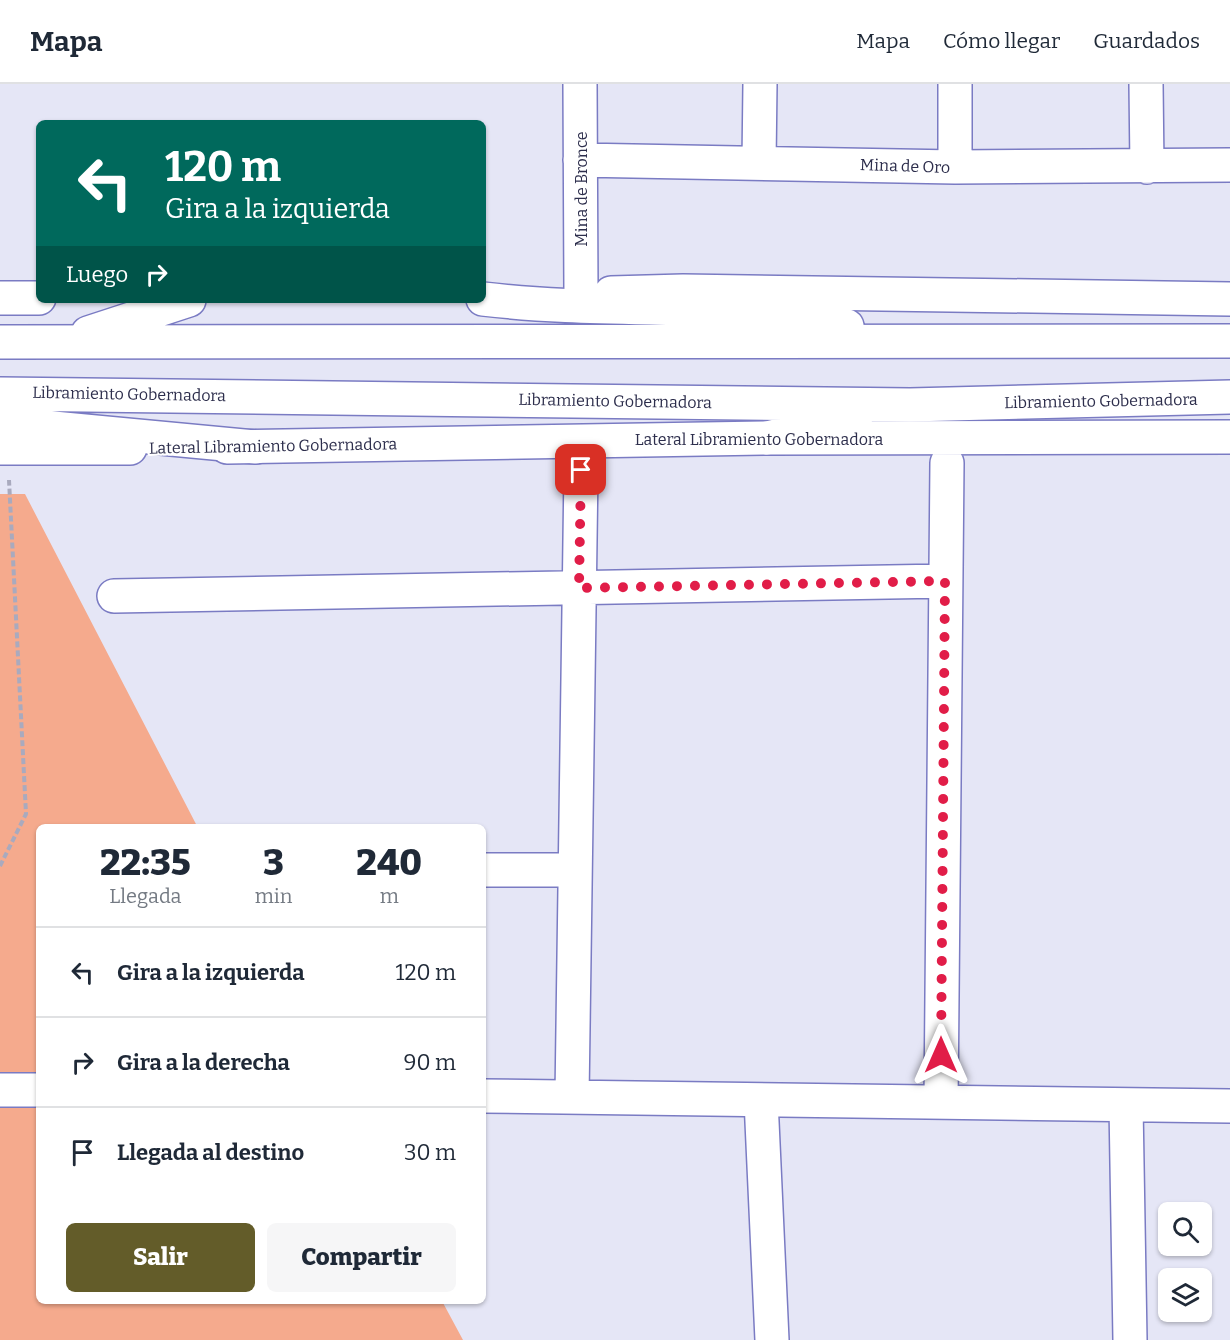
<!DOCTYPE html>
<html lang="es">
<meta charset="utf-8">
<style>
:root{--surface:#fff;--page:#f6f6f7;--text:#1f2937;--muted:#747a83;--line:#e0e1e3;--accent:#635c29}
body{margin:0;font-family:Bitter,serif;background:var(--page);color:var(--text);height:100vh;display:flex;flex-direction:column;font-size:22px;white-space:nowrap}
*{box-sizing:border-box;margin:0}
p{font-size:20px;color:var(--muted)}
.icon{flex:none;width:33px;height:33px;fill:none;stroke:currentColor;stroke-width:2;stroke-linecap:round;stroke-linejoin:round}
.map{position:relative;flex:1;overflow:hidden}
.side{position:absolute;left:36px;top:740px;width:450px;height:480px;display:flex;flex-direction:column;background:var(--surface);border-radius:9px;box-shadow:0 2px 4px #0004}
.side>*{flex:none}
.hud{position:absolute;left:36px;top:36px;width:450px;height:183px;border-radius:9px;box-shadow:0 2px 4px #0004;background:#00695c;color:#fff;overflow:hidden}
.fabs{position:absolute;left:1158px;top:1118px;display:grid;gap:12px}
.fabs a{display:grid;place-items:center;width:54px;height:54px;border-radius:9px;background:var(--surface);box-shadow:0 2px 4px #0004;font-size:30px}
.pin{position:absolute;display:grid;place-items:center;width:51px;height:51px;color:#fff;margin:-26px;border-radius:12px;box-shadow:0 3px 9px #0006}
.me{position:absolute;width:66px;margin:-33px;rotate:0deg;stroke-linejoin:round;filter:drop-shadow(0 0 4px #0008)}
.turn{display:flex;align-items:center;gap:21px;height:126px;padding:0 30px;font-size:27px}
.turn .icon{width:78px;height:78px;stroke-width:2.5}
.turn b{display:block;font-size:42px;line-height:51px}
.then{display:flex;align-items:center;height:57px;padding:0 30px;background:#0003;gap:12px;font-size:22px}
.eta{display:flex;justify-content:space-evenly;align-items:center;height:102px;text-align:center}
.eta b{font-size:36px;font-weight:800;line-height:42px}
.action{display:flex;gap:12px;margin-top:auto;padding:12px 30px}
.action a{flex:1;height:69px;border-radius:9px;background:var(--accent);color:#fff;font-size:24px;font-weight:800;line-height:69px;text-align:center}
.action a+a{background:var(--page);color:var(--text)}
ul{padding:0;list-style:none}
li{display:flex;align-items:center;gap:18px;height:90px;padding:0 30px;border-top:2px solid var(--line)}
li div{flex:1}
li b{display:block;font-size:22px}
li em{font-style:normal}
header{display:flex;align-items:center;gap:36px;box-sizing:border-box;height:84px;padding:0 30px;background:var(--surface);border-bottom:2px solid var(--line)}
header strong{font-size:28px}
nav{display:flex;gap:33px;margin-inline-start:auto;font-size:21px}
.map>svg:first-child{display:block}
</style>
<header>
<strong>Mapa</strong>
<nav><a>Mapa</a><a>Cómo llegar</a><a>Guardados</a></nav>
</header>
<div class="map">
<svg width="1230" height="1256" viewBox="0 0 1230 1256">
<rect width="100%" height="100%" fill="#e5e6f6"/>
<path fill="#f5aa8d" d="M0 410H25L197 742H39V1216L442 1217 463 1256H0Z"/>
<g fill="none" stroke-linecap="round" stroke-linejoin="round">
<g stroke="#7a7bc3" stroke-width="36">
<path id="minor" d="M580 0 581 210
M955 0V83
M1146 0 1147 83
M580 76 955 83 1230 81
M759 78 760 0
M611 209 683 207 1230 215
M0 214H39
M227 363 767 354 1230 353
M0 364H130
M114 512 945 497
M483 786H575
M0 1006H39
M483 1012 1230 1022
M572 1013 581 386
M761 1016 772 1256
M941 1018 947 379
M1126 1021 1130 1256"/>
</g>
<g stroke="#7a7bc3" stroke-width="36">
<path id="highway" d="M483 215C584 227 687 221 788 230 808 232 828 238 847 242
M88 249 189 216
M0 258 1230 257
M0 310 910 321 1230 313
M0 339 256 363
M767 354 856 333"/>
</g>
<path stroke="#a9aabe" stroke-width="4" stroke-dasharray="6 3" stroke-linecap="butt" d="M0 782 26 730 9 396"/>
<use href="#minor" stroke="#fff" stroke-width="33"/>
<use href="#highway" stroke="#fff" stroke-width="33"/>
</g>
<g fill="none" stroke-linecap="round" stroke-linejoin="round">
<path stroke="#e11d48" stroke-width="10" stroke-dasharray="0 18" d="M581 386 579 504 945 497 941 971"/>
</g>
<g text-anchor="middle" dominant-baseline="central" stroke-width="4.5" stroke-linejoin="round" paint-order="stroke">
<g font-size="16" fill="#2d2e4c" stroke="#fff">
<text transform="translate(905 82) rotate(2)">Mina de Oro</text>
<text transform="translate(581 105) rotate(-90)">Mina de Bronce</text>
<text transform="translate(129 310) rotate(1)">Libramiento Gobernadora</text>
<text transform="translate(615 317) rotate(1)">Libramiento Gobernadora</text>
<text transform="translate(1101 317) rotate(-1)">Libramiento Gobernadora</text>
<text x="759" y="355">Lateral Libramiento Gobernadora</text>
<text transform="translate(273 362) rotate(-1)">Lateral Libramiento Gobernadora</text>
</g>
</g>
</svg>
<div class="fabs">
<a><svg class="icon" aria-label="search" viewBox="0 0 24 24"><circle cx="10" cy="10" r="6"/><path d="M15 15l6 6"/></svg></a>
<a><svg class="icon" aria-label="layers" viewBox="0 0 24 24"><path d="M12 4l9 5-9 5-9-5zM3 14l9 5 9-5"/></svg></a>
</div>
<div class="pin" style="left:581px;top:386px;background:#d93025"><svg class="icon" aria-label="arrive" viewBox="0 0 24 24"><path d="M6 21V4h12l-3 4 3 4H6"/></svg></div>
<svg class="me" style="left:941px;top:971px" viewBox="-20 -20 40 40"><path d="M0-17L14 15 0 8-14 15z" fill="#e11d48" stroke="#fff" stroke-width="4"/></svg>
<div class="hud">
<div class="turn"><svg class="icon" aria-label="left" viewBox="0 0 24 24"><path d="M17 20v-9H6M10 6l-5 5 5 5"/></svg><div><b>120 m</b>Gira a la izquierda</div></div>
<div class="then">Luego<svg class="icon" aria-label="right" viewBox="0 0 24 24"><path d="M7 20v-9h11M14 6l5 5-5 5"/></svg></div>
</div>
<section class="side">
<div class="eta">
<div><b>22:35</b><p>Llegada</p></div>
<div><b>3</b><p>min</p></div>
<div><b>240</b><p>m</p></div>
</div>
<ul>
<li><svg class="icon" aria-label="left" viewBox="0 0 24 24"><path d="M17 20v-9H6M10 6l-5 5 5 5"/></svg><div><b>Gira a la izquierda</b></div><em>120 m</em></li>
<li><svg class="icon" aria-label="right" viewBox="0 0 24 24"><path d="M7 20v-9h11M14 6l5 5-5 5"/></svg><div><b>Gira a la derecha</b></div><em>90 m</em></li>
<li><svg class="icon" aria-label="arrive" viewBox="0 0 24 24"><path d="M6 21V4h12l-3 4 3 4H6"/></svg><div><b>Llegada al destino</b></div><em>30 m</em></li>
</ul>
<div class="action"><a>Salir</a><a>Compartir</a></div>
</section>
</div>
